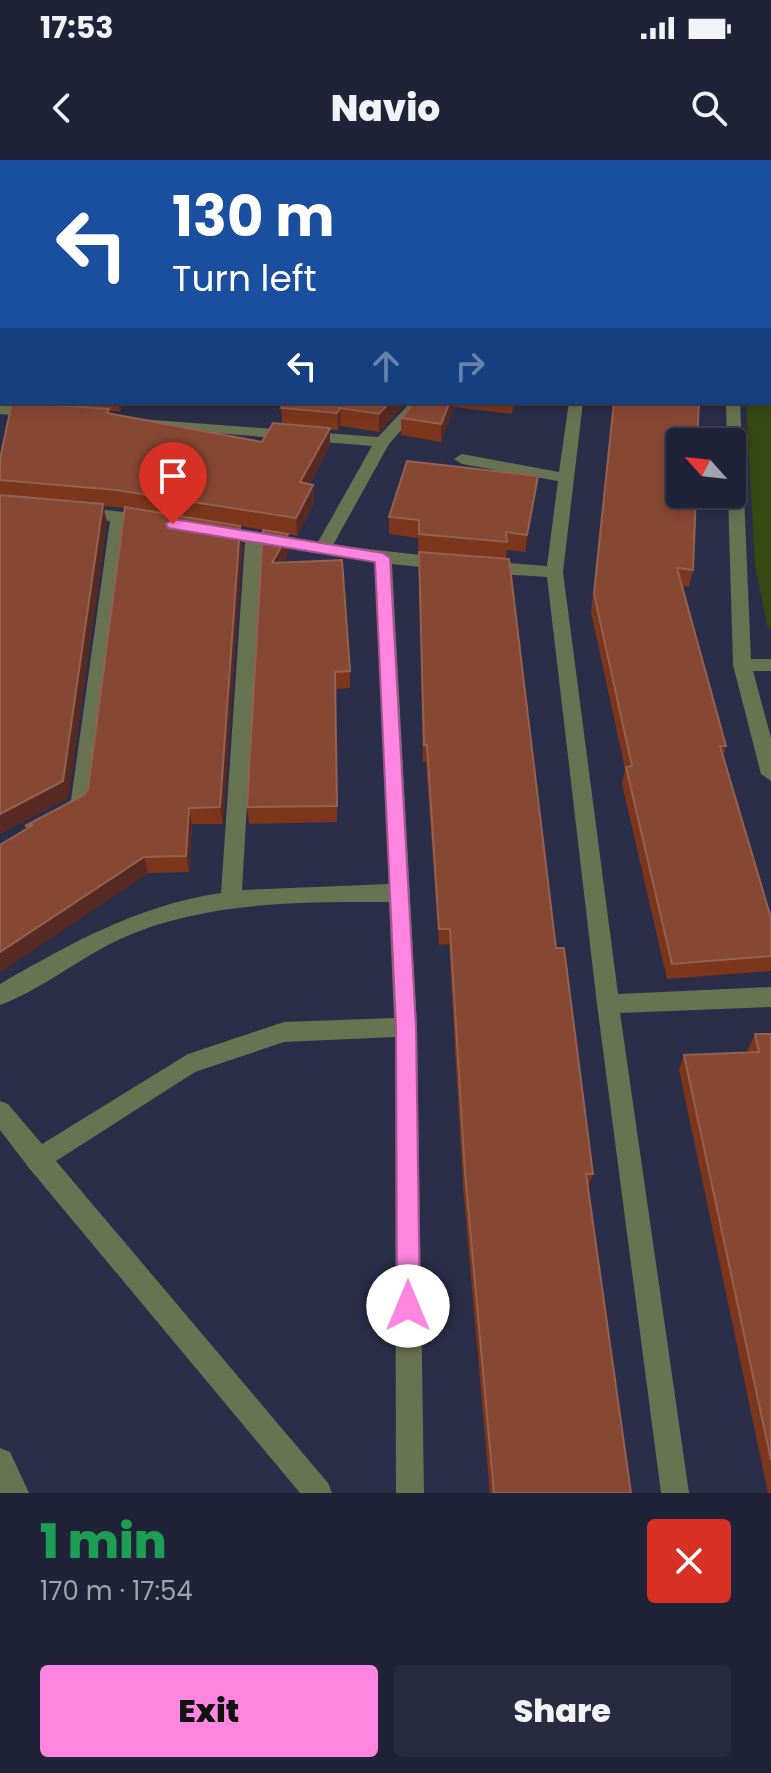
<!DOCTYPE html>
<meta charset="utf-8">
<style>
:root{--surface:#202237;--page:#282a3f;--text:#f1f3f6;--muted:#a2a4ad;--line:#3d3f52;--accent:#fe85e0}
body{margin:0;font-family:Poppins,sans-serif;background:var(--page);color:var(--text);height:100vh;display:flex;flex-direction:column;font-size:30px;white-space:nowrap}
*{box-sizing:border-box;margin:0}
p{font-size:26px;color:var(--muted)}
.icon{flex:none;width:44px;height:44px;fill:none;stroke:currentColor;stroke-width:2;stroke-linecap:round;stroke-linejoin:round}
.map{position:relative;height:1333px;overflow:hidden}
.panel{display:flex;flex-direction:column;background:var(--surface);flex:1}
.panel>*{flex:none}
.guide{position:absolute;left:0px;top:0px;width:772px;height:244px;box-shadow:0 4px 12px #0003,0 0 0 2px var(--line);background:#1a4fa0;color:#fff;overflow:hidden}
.needle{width:52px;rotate:297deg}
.controls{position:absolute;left:666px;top:268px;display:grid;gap:16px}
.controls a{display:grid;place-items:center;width:80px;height:80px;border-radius:8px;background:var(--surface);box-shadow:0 4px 12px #0003,0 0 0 2px var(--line);font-size:40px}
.pin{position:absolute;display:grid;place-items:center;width:68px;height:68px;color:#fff;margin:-82px -34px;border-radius:50% 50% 50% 0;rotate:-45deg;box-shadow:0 0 8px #0007}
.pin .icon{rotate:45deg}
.me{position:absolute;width:88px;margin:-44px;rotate:0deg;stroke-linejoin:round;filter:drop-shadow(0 0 6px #0008)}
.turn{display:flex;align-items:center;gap:28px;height:168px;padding:0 40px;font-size:36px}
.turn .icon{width:104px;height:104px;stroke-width:2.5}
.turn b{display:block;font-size:56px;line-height:68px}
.lanes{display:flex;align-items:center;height:76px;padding:0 40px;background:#0003;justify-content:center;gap:40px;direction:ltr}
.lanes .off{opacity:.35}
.round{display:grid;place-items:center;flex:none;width:84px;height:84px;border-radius:8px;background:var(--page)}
.overview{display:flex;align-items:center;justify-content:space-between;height:136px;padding:0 40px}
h1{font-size:48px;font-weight:800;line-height:60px;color:#1e9e55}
.primary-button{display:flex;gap:16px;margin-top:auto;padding:16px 40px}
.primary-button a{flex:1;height:92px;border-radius:8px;background:var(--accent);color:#111;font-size:32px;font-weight:800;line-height:92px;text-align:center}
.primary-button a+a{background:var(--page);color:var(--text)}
.status{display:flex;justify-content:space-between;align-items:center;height:56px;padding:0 40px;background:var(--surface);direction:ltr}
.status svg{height:22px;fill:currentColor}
header{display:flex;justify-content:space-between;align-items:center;height:104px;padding:0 40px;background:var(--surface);font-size:36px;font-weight:800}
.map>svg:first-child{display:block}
</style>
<div class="status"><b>17:53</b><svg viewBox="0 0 49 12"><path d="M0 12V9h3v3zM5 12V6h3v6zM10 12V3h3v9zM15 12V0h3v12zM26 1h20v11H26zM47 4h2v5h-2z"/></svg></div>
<header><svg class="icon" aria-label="back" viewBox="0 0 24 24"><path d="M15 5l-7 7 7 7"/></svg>Navio<svg class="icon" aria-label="search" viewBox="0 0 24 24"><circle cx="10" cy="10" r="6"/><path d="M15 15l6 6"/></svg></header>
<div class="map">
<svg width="771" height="1333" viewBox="0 0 771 1333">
<rect width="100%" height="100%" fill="#2b2e49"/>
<path fill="#364913" d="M746 242 771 243V468H768L755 406Z"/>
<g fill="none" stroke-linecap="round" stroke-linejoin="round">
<path fill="#687352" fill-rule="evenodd" d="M770 234H771V242H768Z
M411 242H426L389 284 333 385 447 398 455 404 447 410 392 404 417 867 424 1333H396L395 877 284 882 195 912 56 1001 328 1323 332 1333H300L29 1008 0 970V941L8 944 42 984 188 894 284 862 394 858 389 742C299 742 202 741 118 780 78 799 41 830 0 845V824C71 783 139 745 221 733L245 382 213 376 205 371 213 366 318 382 372 286 132 266 127 264V258L378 277ZM262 384 375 402 389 724 242 730Z
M569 242H583L563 412 618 834 771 827V847L620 853 689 1333H661L597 844 547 417 483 413 475 407 483 401 547 406 558 321 462 304 454 299 462 294 559 312Z
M726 242H740L751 499H771V511H753L771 578V621L761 614 733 505 728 334H732V282H727Z
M0 244 36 247 44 252 36 257 0 254Z
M79 347 150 355 158 360 150 365 126 363 90 644 87 649 66 660 59 657 56 652 71 640 110 361 73 356V348Z
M0 1288 10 1292 29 1333H0Z"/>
</g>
<path fill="#7b361b" d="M12 242H125L120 251H109L110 254 262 282 282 264 281 248 285 242H407L379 272 341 266 338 270H330V285L310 324 313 325 314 342 297 376 288 374 289 391 283 403 350 511V528L336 529 337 662 249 664 247 647 263 370 240 366 242 384 223 664H192L189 712 148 713 0 812V685L26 670 25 666 84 635 88 629 125 348 103 346 107 362 68 638 0 674V299Z
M415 242H514L512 254 454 247 441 282 401 275V258Z
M613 242H699L693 410 689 427 682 426 726 586 723 596 771 758V811L667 819 622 624 625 609 591 452Z
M536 333 525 392 507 390 506 399 556 788 593 1014 588 1027 631 1333H490L463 1026 449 784 439 785 426 602H423L418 378 389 374V357Z
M755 874H771V1333H768L679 910 684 895 749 892 748 889Z"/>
<path fill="#572b24" d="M118 242H125L120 251Z
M390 242H407L379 272V254Z
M450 242H454V247L441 282V264Z
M340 248 341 266 338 270 337 253Z
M330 268V285L302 340 300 322Z
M538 316 536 333 525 392 527 375Z
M313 325 314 342 297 376 296 358Z
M103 344 107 362 68 638 0 674V654Z
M240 366 242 384 223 664 220 647Z
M288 374 289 391 274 421 272 403Z
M189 648 192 664 189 712 186 696Z
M144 697 148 713 0 812V792Z"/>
<path fill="#864833" stroke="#946051" stroke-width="2" d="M639 0H771V205L770 2H637Z
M12 242 109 249 107 253 262 282 273 263 330 268 300 322 313 325 296 358 116 330 0 320V299Z
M285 242H390L379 254 340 248 337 253 281 248Z
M415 242H450L441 264 401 258Z
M614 242H699L697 282H680V334H696L693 410 677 408 726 586H720L771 758V796L672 804 626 607 632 606 594 434Z
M407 301 538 316 527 375 506 372 507 382 419 374V360L389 357Z
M0 335 103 344 63 621 0 654Z
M125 347 240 366 220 647 189 648 186 696 144 697 0 792V685L33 665 25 666 84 635 88 629Z
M263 370 288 374 272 403 342 400 350 511 335 512 337 646 247 647Z
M419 392 509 399 556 788H564L593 1014H586L631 1333H494L465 1013 450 769H439L427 585H424Z
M755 874H771V1300L684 895 759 892Z"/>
<path fill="#fe85e0" stroke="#a55692" stroke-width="2" d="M173 359 383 393 390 398 416 867 420 1146 417 1155 408 1158 400 1155 397 1146 396 867 375 402 168 368 166 364Z"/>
</svg>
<div class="controls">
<a><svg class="needle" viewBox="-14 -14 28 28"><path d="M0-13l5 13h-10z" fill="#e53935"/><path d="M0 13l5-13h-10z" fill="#a2a4ad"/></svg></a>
</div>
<div class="pin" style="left:173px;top:364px;background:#d93025"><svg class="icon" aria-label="arrive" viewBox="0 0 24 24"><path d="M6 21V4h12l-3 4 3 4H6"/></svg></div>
<svg class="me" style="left:408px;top:1146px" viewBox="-20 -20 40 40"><circle r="19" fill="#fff"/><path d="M0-13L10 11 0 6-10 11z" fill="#fe85e0"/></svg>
<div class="guide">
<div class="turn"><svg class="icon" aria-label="left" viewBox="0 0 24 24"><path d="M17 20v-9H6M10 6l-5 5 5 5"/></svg><div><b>130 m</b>Turn left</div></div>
<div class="lanes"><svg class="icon" aria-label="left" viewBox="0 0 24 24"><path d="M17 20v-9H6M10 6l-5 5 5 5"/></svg><svg class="icon off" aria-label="ahead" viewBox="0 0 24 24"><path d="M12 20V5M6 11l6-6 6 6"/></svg><svg class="icon off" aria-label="right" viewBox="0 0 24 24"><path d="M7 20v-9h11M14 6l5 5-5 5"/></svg></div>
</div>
</div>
<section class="panel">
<div class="overview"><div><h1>1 min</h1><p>170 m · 17:54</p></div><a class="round" style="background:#d93025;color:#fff"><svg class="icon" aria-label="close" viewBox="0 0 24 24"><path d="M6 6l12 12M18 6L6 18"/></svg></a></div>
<div class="primary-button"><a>Exit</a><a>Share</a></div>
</section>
